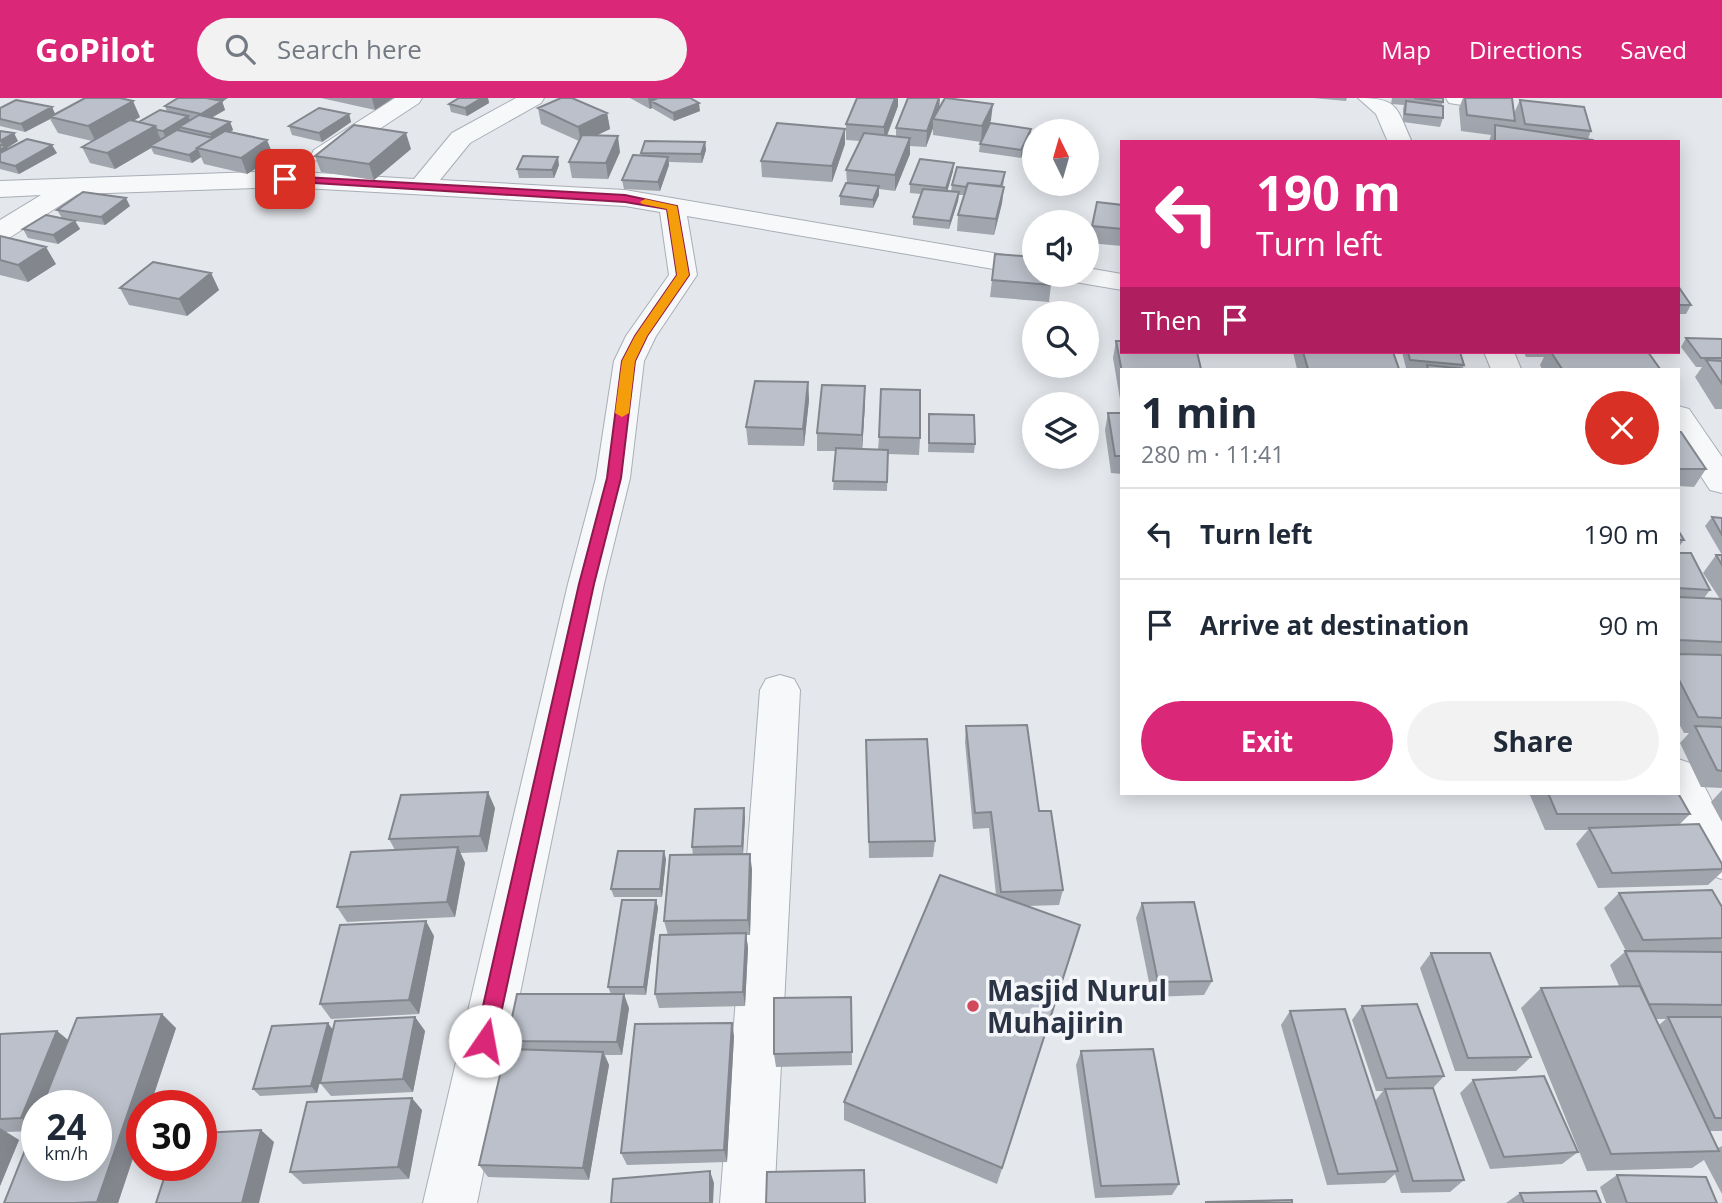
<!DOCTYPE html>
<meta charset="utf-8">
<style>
:root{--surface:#fff;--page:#f2f2f3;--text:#1f2937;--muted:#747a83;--line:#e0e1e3;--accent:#db2777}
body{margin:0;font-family:"Open Sans",sans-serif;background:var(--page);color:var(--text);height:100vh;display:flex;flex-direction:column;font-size:26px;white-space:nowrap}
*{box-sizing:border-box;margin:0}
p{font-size:23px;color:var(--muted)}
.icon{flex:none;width:38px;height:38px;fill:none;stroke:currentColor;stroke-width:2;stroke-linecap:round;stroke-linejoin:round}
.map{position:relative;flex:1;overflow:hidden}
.drawer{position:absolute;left:1120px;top:270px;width:560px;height:427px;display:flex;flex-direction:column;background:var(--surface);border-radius:0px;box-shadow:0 4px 18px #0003}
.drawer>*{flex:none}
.top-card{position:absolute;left:1120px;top:42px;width:560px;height:214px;border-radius:0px;box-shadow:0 4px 18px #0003;background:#db2777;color:#fff;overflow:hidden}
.needle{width:46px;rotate:355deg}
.fabs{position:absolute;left:1022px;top:21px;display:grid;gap:14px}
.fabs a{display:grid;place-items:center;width:77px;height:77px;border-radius:50%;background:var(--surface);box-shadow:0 4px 18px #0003;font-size:35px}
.speed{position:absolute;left:21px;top:992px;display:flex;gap:14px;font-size:35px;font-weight:700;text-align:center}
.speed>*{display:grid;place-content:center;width:91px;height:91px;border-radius:50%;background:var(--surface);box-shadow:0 4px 18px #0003;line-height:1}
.speed small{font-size:18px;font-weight:400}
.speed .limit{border:10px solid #d22;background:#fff;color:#111}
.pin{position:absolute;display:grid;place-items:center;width:60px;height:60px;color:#fff;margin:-30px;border-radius:14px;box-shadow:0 4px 10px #0006}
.me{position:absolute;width:77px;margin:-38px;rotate:12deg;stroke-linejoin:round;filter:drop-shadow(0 0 5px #0008)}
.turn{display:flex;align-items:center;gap:24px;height:147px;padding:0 21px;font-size:32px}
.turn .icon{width:91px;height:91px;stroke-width:2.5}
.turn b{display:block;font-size:49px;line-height:60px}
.then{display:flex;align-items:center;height:66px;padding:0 21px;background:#0003;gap:14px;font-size:26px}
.round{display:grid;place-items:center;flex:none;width:74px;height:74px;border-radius:37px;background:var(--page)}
.summary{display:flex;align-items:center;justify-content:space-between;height:119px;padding:0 21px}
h1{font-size:42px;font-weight:700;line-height:52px}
.primary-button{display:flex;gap:14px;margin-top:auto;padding:14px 21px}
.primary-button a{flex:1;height:80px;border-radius:42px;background:var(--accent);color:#fff;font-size:28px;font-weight:700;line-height:80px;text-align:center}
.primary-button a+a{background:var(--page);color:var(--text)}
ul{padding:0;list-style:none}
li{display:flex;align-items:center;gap:21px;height:91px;padding:0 21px;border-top:2px solid var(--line)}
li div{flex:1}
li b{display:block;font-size:26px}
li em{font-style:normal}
header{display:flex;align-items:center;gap:42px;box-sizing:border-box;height:98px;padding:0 35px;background:var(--accent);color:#fff}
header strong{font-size:33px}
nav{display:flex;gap:38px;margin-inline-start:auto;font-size:24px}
.search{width:490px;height:63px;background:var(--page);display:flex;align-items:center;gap:18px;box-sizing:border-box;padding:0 24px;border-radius:38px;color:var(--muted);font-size:26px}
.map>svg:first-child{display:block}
</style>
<header>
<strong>GoPilot</strong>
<div class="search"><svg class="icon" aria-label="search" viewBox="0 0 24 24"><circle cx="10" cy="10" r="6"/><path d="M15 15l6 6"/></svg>Search here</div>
<nav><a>Map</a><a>Directions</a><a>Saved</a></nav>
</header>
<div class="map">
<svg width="1722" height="1105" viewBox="0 0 1722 1105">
<rect width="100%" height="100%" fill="#e4e7ec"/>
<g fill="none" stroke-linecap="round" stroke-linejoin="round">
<g stroke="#a9aeb7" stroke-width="2">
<path id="street" d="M395 0H422L419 5 332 62 323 64 314 62 311 57 314 52Z
M516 0H544L541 5 470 45 440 82 625 92 1034 162V177H1040L1034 178 687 118 697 177 656 238 644 263 630 380 604 486 477 1105H423L568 486 596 380 614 263 626 238 669 177 660 114 625 108 285 89 78 96 9 140 0 142V122L41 97 0 99V83L285 73 414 81 452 35Z
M1358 0C1399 0 1396 9 1412 44H1388L1376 16Z
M1446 0H1497L1494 5 1475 9 1449 5Z
M1087 170 1122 176V192L1069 183 1065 177H1087Z
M1484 254H1514L1521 271H1491Z
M1678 308 1689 311 1722 359V395L1710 392 1678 343Z
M780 577 794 581 800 592 774 1105H720L760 592 766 581Z
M1678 661 1693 666 1722 723V781L1706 776 1663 695H1678Z"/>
</g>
<use href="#street" fill="#f7f8fa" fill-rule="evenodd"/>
</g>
<path fill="#a1a5ae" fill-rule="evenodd" d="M178 0H228L222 3 225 12 211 20 230 24 233 32 230 34 274 59 247 76 204 66 201 59 192 65 154 56 151 50 115 71 90 65 82 49 92 43 58 35 50 21 25 34 0 28V10L52 9 55 16 140 19 133 23 139 24 167 14 165 8Z
M321 0H393L375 12Z
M459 0H488L489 5 467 18 451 14 449 6Z
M630 0H690L700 13 674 23 652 10 650 11Z
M1313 0H1347L1346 3Z
M1392 0H1443L1442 8 1443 20 1440 29 1403 24V11L1404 7 1391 6Z
M1463 0H1512L1514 15 1520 2 1591 33 1588 41 1593 44H1489L1491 37 1461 33 1459 10Z
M898 8 887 38H896V30L939 11 991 22 981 44 933 37V30L926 49 910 48V56L895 93 879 91V97L873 110 840 107V98L847 85 846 72 860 43 846 42V26Z
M538 10 607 15 610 31 597 37 620 54 608 81 572 80 569 64 579 43 541 26Z
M349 16 351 24 322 44 292 37 289 28Z
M1031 31 1030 39 1021 60 979 54 980 46Z
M0 33 18 43 7 50 8 51 57 55 19 76 0 71Z
M705 44 706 52 702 65 669 64V67L660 93 624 91 622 82 641 58V55Z
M845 46 832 84 762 79 761 63Z
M411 51 374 82 321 74 315 58Z
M559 67 554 80H519L517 71Z
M953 73 947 93 951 94 952 87 1005 74 1003 89 1002 105 994 137 957 133 958 117 964 97H959L958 103 949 131 913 127V119L921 96 910 95V86Z
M1122 107V148L1089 145 1092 128Z
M130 108 105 127 75 123 80 131 58 146 28 140 23 131 62 120 57 112Z
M0 138 56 166 28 184 0 177Z
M211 175 219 192 187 218 129 207 120 190Z
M992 182 1051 187 1049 204 990 199Z
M1678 188 1691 207 1686 216H1678Z
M1686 240 1722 241V311H1715L1695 279 1702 269H1696L1681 249Z
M1116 243 1201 271H1122V313L1113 260Z
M1293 254H1393L1399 271H1297Z
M1402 254H1460L1464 267 1462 271H1465L1406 270Z
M1524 254H1648L1660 271H1542L1540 267 1544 259H1526Z
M808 284 809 302 804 348 748 347 746 329Z
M865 305 862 351 878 352 879 339 920 340 919 357 888 356 887 393 833 392 836 353H817V335Z
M1108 315H1122V376L1111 375 1105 332Z
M929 316 975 346 974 355 928 354Z
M1678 334 1706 371 1694 389 1678 388Z
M1712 419 1722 420V457L1705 428Z
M1678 432 1684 442 1678 450Z
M1678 455 1710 492 1704 500 1720 501 1703 475 1716 457H1722V690L1701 689 1680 645 1689 635H1684L1678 624Z
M966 628 1039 713 1063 792 1059 807 1028 808 1080 827 997 1086 844 1022V1004L996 797 989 730 973 731 965 644Z
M866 642 935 743 933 759 869 760Z
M1722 692V724L1711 704Z
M1529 695H1678L1690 716 1679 727 1722 766V774L1708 787 1598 790 1576 746 1588 732H1545Z
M495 710 487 754 460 755 465 765 455 819 347 824 337 809 395 752 389 741Z
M745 719 743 756 752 771 750 837H746L748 850 745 908 659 910 655 896 668 837 664 823 693 757 692 749Z
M666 761 662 799H614L611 791Z
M1619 795 1722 809V1033H1709L1718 1050 1722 1048V1096L1704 1062 1692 1070 1587 1073 1521 910 1541 890 1619 888 1610 867 1626 853 1604 810ZM1656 921H1666L1659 927Z
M656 802 658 810 646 897 611 896 608 889Z
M1142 805 1212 883 1204 897 1152 899 1136 820Z
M434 838 419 916 331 921 320 906Z
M1431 855 1531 959 1516 973H1455L1420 870Z
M851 899 852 967 776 969 774 956Z
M1362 908 1444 978 1433 990 1464 1082 1450 1094 1401 1095 1395 1076 1385 1085 1327 1087 1281 927 1290 913 1375 1003 1383 993H1376L1352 922Z
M629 910 622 957H605L609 967 589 1082 488 1079 479 1067 511 951 507 943Z
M415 919 425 933 413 994 331 998 320 985 325 965 317 995 260 998 253 991 333 932Z
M176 930 150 1008H142V1033L118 1105H4L33 1033 6 1034 19 1042 0 1088V936L57 933 68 942Z
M734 938 727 1064 627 1067 621 1055Z
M1081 953 1179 1086 1172 1097 1095 1100 1076 967Z
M1473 982 1578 1054 1562 1066 1490 1071 1460 995Z
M422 1012 409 1081 303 1086 290 1074Z
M1617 1077 1717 1105H1606L1600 1089Z
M1520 1095 1601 1105H1506Z"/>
<path fill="#83868d" d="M213 0H228L216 7Z
M372 0H393L375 12Z
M482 0H488L489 5 467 18 465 10Z
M648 0H679L651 3 652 10 650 11Z
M895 0H898V8L884 45V29Z
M940 0 939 14 933 21V30L926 49 927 33Z
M133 3 140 19 96 44 88 28Z
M222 3 225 12 204 24 201 16Z
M699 5 700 13 674 23 673 15Z
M993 6 991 22 981 44 982 28Z
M52 9 56 18 50 19V21L25 34 21 26Z
M607 15 610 31 581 45 578 29Z
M349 16 351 24 322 44 319 35Z
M188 18 192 26 179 29 181 33 166 41 163 33Z
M230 24 233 32 216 42H212L210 36Z
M155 28 162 44 150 48 151 50 115 71 107 55Z
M845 31V46L832 84V68Z
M1031 31 1030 39 1021 60V52Z
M14 35 18 43 7 50 11 56 0 63V52L4 49 0 43Z
M406 35 411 51 374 82 369 66Z
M618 38 620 54 608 81 606 65Z
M910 40V56L895 93V77Z
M267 42 274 59 247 76 241 60Z
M705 44 706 52 702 65 701 56Z
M52 47 57 55 19 76 15 68Z
M198 51 201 59 192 65 189 57Z
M558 59 559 67 554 80 552 72Z
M668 59 669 67 660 93 658 84Z
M954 65 953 73 946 98V90Z
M879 88V97L873 110V102Z
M1004 89 1002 105 994 137 996 121Z
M959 94 958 103 949 131 950 123Z
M126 100 130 108 105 127 101 119Z
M75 123 80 131 58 146 53 137Z
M46 149 56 166 28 184 18 167Z
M211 175 219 192 187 218 179 201Z
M808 284 809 302 804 348 803 331Z
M865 288V305L862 354V337Z
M488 694 495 710 487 754 480 738Z
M744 710 745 719 743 756 742 748Z
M458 749 465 765 455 819 447 804Z
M664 753 666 761 662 799 660 791Z
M750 756 752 771 750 837 748 822Z
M656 802 658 810 646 897 644 889Z
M426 823 434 838 419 916 409 902Z
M1080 827 1074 848 997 1086 1002 1070Z
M746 835 748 850 745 908 743 894Z
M624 896 629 910 622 957 617 944Z
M162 916 176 930 150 1008H142V1033L118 1105H99L97 1104Z
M415 919 425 933 413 994 403 981Z
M328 925 333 932 317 995 311 988Z
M732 925 734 938 727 1064 724 1052Z
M57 933 74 947 49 1008H37V1030L21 1020Z
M603 954 609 967 589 1082 583 1070Z
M412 1000 422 1012 409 1081 398 1069Z
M0 1030 19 1042 0 1088Z
M261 1032 274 1044 259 1105H242Z
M710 1073 714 1085 713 1105H710Z"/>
<path fill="#bbc0ca" stroke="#83868d" stroke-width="2" d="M85 0H120L133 3 88 28 50 19Z
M178 0H206L222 3 201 16 165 8Z
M459 0H482L465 10 449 6Z
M561 0H572L607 15 578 29 538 10Z
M658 0H690L699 5 673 15 651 3Z
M857 0H895L884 29 846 26Z
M908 0H939L927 33 896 30Z
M945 0H946L993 6 982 28 933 21Z
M1414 0H1443V4Z
M1465 0H1512L1515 23 1467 17Z
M16 2 52 9 21 26 0 21V10Z
M1520 2 1584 9 1591 33 1525 26Z
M1406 3 1443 8V20L1405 16Z
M319 10 349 16 319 35 289 28Z
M160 12 188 18 163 33 157 32 155 28 139 24Z
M199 17 230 24 210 36 179 29Z
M130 22 155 28 107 55 82 49Z
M777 25 845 31 832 68 761 63Z
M990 25 1031 31 1021 52 980 46Z
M354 27 406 35 369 66 315 58Z
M1495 27 1593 42V44H1495Z
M177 32 213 40 197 50 198 51 189 57 150 48Z
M0 33 14 35 0 43Z
M225 33 267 42 241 60 197 50Z
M864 35 910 40 895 77 846 72Z
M582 37 618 38 606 65 569 64Z
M27 41 52 47 15 68 0 64V55Z
M645 43 705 44 701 56 641 55Z
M0 47 6 48 0 52Z
M633 57 668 59 658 84 622 82Z
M523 58 558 59 552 72 517 71Z
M920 61 954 65 946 90 910 86Z
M957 69 1005 74 1001 88 968 85 966 89 952 87Z
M846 85 879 88 873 102 840 98Z
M968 85 1004 89 996 121 958 117Z
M923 91 959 94 950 123 913 119Z
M83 94 126 100 101 119 57 112Z
M1097 104 1122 107V131L1092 128Z
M46 117 75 123 53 137 23 131Z
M0 138 46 149 18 167 0 162Z
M995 156 1034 159V177H1052L1051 187 992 182Z
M153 164 211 175 179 201 120 190Z
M1678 188 1691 207H1678Z
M1686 240 1722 241V260H1701Z
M1116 243H1122V254H1197L1201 271H1122V274Z
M1303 254H1393L1399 271H1308Z
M1408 254H1460L1464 267 1410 262Z
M1551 254H1648L1660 271H1562Z
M1706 262 1722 263V286Z
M1427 267 1465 271H1428Z
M755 283 808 284 803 331 746 329Z
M822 287 865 288 862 337 817 335Z
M881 291 920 292V340L879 339Z
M1108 315H1122V358H1115Z
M929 316 974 317 975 346 929 345Z
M1678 334H1681L1706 371H1678Z
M836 350 888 352 887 384 833 383Z
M1712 419 1722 420V437Z
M1678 432 1684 442H1678Z
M1678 455H1691L1710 492 1678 490Z
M1716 457H1722V467Z
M1678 499 1721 501 1722 503V544L1678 542Z
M1678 556 1722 557V620L1698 619 1678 580Z
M1027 627 1039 713H1051L1063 792 1001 794 991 714 975 715 966 628Z
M1695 628 1722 629V673L1717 672Z
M927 641 935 743 869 744 866 642Z
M488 694 480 738 389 741 401 697Z
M1548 695H1678L1690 716H1557Z
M744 710 742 748 692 749 695 711Z
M1699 726 1722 766V771L1612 775 1589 730Z
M458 749 447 804 337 809 351 754Z
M618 753H664L660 791H611Z
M750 756 748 822 664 823 670 757Z
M940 777 1080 827 1002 1070 844 1004Z
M1712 792 1722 809V840L1643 842 1619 795Z
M622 802H656L644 889H608Z
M1194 804 1212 883 1158 884 1142 805Z
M426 823 409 902 320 906 340 827Z
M746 835 743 894 655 896 660 837Z
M1625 853 1722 854V907L1649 906Z
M1431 855H1490L1531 959 1468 960Z
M1640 888 1719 1053 1611 1056 1541 890Z
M517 896H624L617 944 507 943Z
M851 899 852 954 774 956V900Z
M1417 906 1444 978 1387 980 1362 908Z
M1345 911 1398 1073 1338 1076 1290 913Z
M162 916 97 1104 74 1105H4L37 1022V1068H96V1008H42L77 920Z
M415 919 403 981 320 985 335 923Z
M1668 919H1722V1020H1715Z
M328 925 311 988 253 991 272 928Z
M732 925 724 1052 621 1055 635 926Z
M57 933 21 1020 0 1021V936Z
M506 951 603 954 583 1070 479 1067Z
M1153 951 1179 1086 1101 1088 1081 953Z
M1544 978 1578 1054 1504 1059 1473 982Z
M1433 990 1464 1082 1413 1083 1385 991Z
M412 1000 398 1069 290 1074 307 1004Z
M261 1032 242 1105H156L168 1068H201V1035Z
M864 1072 865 1105H766L767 1074Z
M710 1073V1105H611L613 1081Z
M1617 1077 1706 1079 1717 1105H1627Z
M1596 1093 1601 1105H1524L1520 1095Z
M1292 1102V1105L1205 1104Z"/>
<path fill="#db2777" stroke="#8e194d" stroke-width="2" d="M285 78 625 97 677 108 689 177 647 238 635 263 621 380 594 486 495 943 492 950 485 953 478 950 475 943 579 486 607 380 622 263 635 238 677 177 667 111 625 104 282 83V79Z"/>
<path fill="#f59e0b" d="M645 101 677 108 689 177 647 238 635 263 629 315 622 319 615 315 622 263 635 238 677 177 667 111 642 106 640 104Z"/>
<circle fill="#d1495b" stroke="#f4f6f9" stroke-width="2.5" cx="973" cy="908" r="7"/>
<g text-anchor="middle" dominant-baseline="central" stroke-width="7" stroke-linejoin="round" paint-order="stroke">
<g font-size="28" font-weight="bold" fill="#2b3445" stroke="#f4f6f9" text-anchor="start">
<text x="987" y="892">Masjid Nurul<tspan x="987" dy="32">Muhajirin</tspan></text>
</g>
</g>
</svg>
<div class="fabs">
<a><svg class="needle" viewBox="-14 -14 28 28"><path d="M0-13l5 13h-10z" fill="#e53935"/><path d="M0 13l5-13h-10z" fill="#747a83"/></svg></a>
<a><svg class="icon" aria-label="sound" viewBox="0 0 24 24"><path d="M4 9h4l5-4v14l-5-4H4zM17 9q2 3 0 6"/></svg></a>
<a><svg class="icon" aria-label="search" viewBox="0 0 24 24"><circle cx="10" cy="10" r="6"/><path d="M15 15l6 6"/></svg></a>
<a><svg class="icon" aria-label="layers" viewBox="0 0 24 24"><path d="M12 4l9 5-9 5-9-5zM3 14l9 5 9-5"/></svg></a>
</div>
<div class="speed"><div>24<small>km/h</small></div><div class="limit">30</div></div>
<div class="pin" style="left:285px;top:81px;background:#d93025"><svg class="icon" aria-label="arrive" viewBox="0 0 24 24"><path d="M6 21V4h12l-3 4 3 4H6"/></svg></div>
<svg class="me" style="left:485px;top:943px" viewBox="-20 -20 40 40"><circle r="19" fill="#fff"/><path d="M0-13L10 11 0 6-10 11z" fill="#db2777"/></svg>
<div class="top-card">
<div class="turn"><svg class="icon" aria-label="left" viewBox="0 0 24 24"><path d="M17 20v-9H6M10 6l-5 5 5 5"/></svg><div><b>190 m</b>Turn left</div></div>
<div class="then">Then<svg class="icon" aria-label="arrive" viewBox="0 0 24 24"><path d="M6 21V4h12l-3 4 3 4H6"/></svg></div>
</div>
<section class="drawer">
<div class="summary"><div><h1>1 min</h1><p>280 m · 11:41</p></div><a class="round" style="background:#d93025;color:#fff"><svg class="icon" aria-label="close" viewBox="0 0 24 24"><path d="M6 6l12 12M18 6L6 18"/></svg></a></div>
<ul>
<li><svg class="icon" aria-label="left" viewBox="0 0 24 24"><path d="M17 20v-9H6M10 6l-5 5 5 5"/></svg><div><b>Turn left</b></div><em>190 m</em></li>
<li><svg class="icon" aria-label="arrive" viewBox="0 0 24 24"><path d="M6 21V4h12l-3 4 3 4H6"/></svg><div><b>Arrive at destination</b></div><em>90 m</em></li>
</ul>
<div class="primary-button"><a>Exit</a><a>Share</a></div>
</section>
</div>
